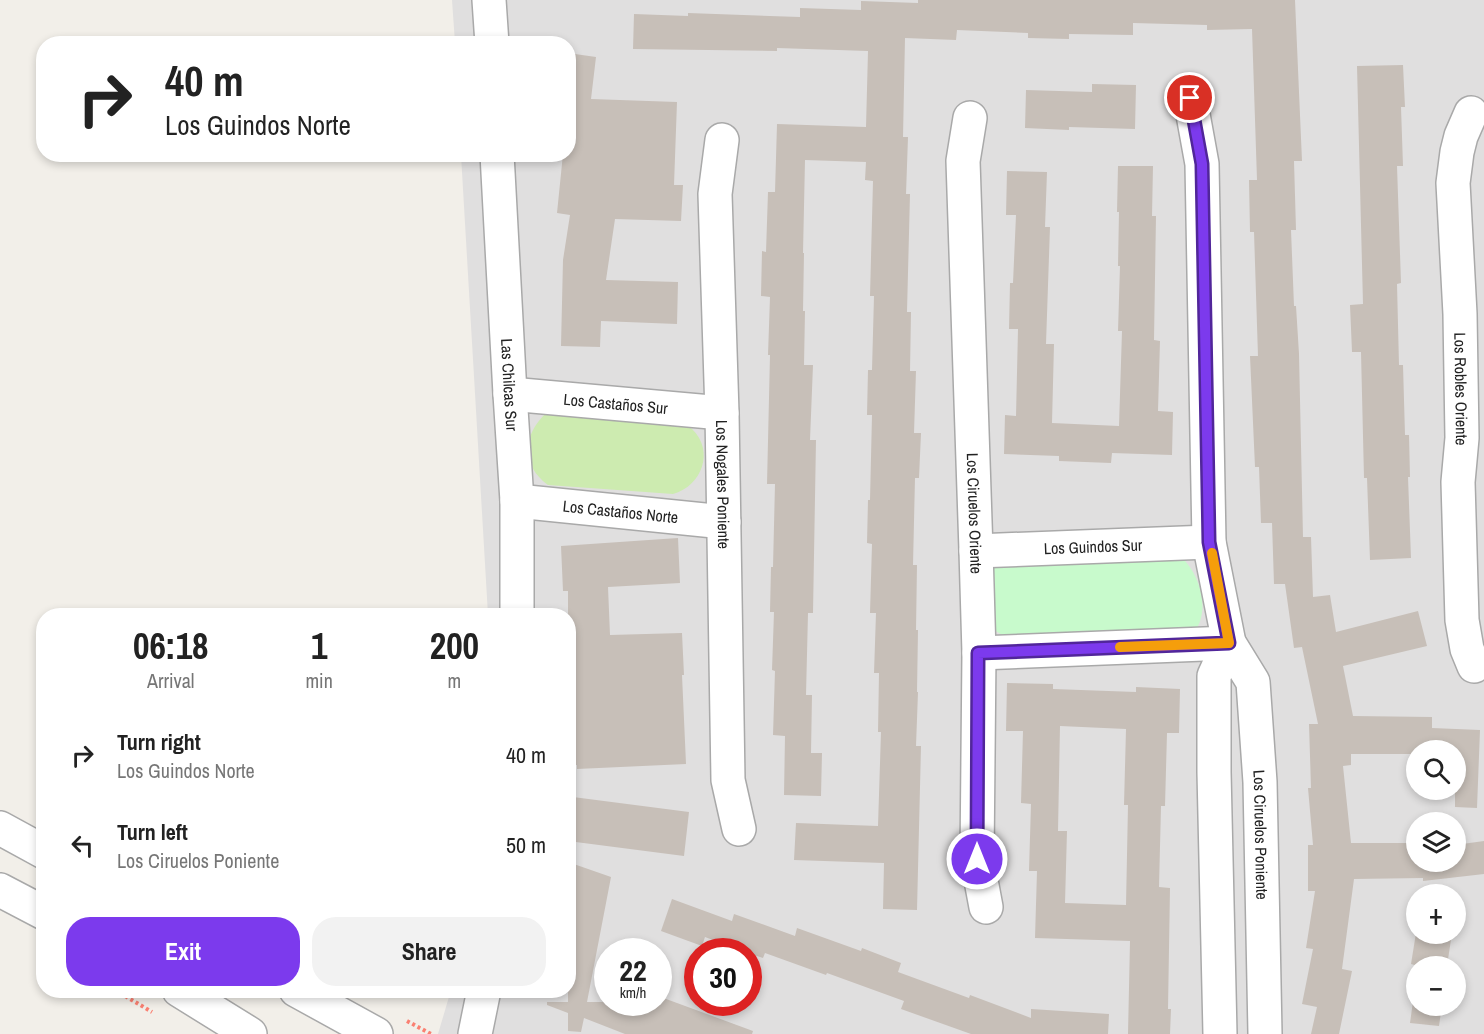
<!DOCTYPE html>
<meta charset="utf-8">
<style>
:root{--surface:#fff;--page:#f2f2f2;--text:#222;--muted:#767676;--accent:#7c3aed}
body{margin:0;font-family:"Archivo Narrow",sans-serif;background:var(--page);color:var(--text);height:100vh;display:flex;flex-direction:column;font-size:22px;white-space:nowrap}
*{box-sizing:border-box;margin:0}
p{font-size:20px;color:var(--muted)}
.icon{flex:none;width:33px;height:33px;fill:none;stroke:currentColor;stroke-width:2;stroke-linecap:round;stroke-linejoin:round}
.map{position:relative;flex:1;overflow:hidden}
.details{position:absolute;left:36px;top:608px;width:540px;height:390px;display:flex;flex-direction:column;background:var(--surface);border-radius:24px;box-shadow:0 3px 9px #0003}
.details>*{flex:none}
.banner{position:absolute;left:36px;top:36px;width:540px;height:126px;border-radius:24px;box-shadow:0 3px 9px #0003;background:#fff;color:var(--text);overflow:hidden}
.fabs{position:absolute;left:1406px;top:740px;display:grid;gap:12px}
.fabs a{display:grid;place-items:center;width:60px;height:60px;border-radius:50%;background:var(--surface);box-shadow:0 3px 9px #0003;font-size:30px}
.speed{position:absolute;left:594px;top:938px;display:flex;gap:12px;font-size:30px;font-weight:700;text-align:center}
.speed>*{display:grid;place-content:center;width:78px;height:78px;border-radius:50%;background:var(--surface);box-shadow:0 3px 9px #0003;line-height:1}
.speed small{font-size:15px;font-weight:400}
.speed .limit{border:9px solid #d22;background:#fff;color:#111}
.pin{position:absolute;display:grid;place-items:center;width:51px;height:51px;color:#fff;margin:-26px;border:3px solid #fff;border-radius:50%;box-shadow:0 2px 6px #0007}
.me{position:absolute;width:66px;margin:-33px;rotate:0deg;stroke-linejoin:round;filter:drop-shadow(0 0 4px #0008)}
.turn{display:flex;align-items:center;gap:21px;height:126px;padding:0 30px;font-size:27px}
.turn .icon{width:78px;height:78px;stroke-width:2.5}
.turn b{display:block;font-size:42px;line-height:51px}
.eta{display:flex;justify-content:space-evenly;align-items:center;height:102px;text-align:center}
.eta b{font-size:36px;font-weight:700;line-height:42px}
.button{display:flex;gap:12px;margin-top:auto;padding:12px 30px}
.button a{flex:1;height:69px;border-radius:24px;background:var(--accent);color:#fff;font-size:24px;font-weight:700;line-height:69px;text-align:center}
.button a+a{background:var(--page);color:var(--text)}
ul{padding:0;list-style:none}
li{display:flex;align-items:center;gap:18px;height:90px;padding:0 30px}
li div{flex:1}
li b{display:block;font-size:22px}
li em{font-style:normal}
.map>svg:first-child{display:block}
</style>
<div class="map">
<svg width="1484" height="1034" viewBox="0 0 1484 1034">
<rect width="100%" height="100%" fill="#f2efe9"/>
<path fill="#e0dfdf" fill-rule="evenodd" d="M452 0H1484V1034H438L451 990H568V615H488L461 155 568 154V44L455 43ZM1416 750H1455V789H1416ZM1416 822H1455V861H1416ZM1416 894H1455V933H1416ZM608 951H658V1002H608ZM698 951H748V1002H698ZM1416 966H1455V1005H1416Z"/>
<path fill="#cdebb0" d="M546 413 680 421C684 424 689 426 692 429 715 451 702 486 673 494L548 485C521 465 522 436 546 413Z"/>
<path fill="#c8facc" d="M1181 557C1200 574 1211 611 1194 632L1004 636 994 630 987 566Z"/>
<path fill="#c7bfb8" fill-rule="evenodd" d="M918 0H1295L1302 161H1294L1296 230H1291L1294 306H1296L1299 354 1303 537H1311L1313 597 1330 595 1336 632 1418 611 1427 646 1343 666 1353 716 1432 717V728L1480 730 1477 808 1455 807V750H1416V754H1351V765L1343 766 1351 843H1416V861H1455V845L1484 841V874L1423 881V878L1354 879 1342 969 1352 971 1339 1034H1311L1317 1007 1302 1004 1313 949 1306 948 1315 891H1308V845H1313L1308 788H1311L1309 724H1318L1302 647 1294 648 1285 584H1274L1272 523H1261L1259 467H1255L1250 356H1258L1254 232H1250L1249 180H1257L1252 29 1207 30V25L1133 23V35L1069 34V39L1028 38V33L957 30 956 40 905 38 903 137H908L906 194H910L907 312H911L910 371H916L914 433H921L919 478H915L913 565H917L916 630H918L917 692H918L916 746H921L917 910 883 909 884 863 794 860 796 823 878 826 881 732H878L879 673H874L876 613H870L872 544 867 543 868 500H870L872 415H867L868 370H872L874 296H870L873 181 865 180 866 162 805 160 803 253H804L803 311H805L804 365H813L810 440H816L813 613H808L806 695H812L811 753H822L821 796 784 795 785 736 773 735 775 671 772 670 774 612H770L771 567H773L775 484H767L770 355H768L770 297 761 296 762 251 766 252 768 192H775L777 124 866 127 868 51 777 48V51L633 49 634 14 688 16V13L800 17V8L861 10V1L918 3Z
M568 53 596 57 591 99 677 102 674 185H683L681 221 615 219 606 280 678 282 677 324 601 321 600 347 561 346 563 260 570 215 557 213 563 154H568Z
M1403 65 1405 107H1401L1403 166H1397L1401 283 1397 284 1399 365H1403L1405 435H1409L1410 477H1408L1411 558 1370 560 1367 478H1364L1361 352H1352L1350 305 1363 304 1357 66Z
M1092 84 1136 85 1135 129 1069 127V130L1025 128 1026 90 1092 92Z
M1118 166H1153L1152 216H1156L1154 340 1160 341 1158 411 1173 412 1172 455 1112 453 1111 463 1059 461V456L1004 454 1005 415 1016 416 1018 329H1009L1010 283H1013L1016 215H1006L1007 171 1047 172 1045 227H1050L1046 344H1054L1052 423 1119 426 1122 331H1118L1120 266H1118L1119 212H1117Z
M678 538 680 583 608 587 610 635 682 633 684 675H682L686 764 577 769V765L568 766V591H563L561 546Z
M1007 683 1053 684V689L1136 692V687L1180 689 1179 733H1167L1165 806H1161L1159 887 1170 888 1168 1009H1171L1170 1034H1128L1130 941 1035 938 1037 871H1029L1031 804 1021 803 1023 731H1006ZM1060 726 1126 729 1124 805H1128L1126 905 1065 903 1067 831H1058Z
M573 797 689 812 684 856 568 841Z
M568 862 611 877 587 1002H658V996L753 1031 752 1034H625L584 1018 581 1032 568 1031V1013L547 1005V1002H568Z
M672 899 732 921 734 914 795 936 797 928 861 951 862 948 901 963 898 972 969 998 970 995 1031 1018V1009L1109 1014 1108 1034H971L901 1009 904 1001 827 973 826 975 765 953 763 958 748 953V951H742L705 937 702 946 661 931Z
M1416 933H1452L1447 966H1418L1411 964Z
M1416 980V1005H1442L1439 1026 1410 1023Z"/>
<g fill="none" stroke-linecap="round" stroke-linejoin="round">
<g stroke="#a9a9a9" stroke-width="36">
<g id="minor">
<path d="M489 0 492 44"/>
<path id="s1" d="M1190 98 1202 164 1209 542 1229 643 1253 682 1260 782 1265 1034"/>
<path id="s2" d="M1471 113 1461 136 1457 152 1453 183 1460 314 1462 438 1458 482 1462 620 1467 649 1474 666"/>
<path id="s3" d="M970 118 963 161 976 551 979 653 977 859 986 907"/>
<path id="s4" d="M722 140 715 194 722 413 728 780 739 829"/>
<path id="s5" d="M497 154 510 394 517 501V615"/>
<path id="s6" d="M510 394 722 413"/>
<path id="s7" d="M517 501 724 522"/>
<path id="s8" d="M976 551 1209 542"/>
<path d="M979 653 1229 643"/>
<path d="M0 828 44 852"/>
<path d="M0 890 44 913"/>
<path d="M179 990 250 1034"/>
<path d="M296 990 376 1034"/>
<path d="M475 1034 484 990"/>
<path d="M1220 1034 1214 772V676L1229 643"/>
</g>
</g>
<path stroke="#fa8072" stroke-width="4" stroke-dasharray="3 3" stroke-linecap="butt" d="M115 990 152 1012
M407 1021 431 1034"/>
<use href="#minor" stroke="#fff" stroke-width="33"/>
</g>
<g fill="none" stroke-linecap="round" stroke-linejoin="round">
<g stroke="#51269a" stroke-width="15">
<path id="route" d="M977 859 978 653 1229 643 1209 542 1202 164 1190 98"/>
</g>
<use href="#route" stroke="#7c3aed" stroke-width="10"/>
<path stroke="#f59e0b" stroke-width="10" d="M1120 647 1229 643 1212 553"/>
</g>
<g text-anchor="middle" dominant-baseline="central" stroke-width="5" stroke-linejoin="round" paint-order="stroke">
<g font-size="16" fill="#222" stroke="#fff">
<text stroke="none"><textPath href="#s5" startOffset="231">Las Chilcas Sur</textPath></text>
<text stroke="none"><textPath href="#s2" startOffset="279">Los Robles Oriente</textPath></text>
<text stroke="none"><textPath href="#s6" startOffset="106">Los Castaños Sur</textPath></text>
<text stroke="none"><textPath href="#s4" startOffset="345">Los Nogales Poniente</textPath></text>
<text stroke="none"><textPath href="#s7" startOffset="104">Los Castaños Norte</textPath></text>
<text stroke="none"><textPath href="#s3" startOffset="396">Los Ciruelos Oriente</textPath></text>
<text stroke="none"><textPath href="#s8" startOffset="117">Los Guindos Sur</textPath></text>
<text stroke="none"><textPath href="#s1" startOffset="747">Los Ciruelos Poniente</textPath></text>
</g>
</g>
</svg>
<div class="fabs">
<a><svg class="icon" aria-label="search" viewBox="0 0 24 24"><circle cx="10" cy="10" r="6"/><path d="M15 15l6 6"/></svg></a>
<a><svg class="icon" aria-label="layers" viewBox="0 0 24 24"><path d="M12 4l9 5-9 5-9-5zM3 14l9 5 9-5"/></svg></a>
<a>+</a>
<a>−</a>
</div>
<div class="speed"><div>22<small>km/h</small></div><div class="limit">30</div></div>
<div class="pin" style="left:1190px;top:98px;background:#d93025"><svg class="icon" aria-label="arrive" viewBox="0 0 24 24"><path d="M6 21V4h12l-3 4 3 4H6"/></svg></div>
<svg class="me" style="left:977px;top:859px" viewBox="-20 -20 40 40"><circle r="17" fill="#7c3aed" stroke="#fff" stroke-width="3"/><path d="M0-11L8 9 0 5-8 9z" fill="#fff"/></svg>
<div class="banner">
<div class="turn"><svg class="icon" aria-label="right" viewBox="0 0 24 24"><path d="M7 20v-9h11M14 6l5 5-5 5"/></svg><div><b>40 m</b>Los Guindos Norte</div></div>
</div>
<section class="details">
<div class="eta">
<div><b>06:18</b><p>Arrival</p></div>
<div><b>1</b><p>min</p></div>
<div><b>200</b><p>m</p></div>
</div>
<ul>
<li><svg class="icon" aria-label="right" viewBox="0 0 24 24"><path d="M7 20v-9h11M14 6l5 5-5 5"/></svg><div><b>Turn right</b><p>Los Guindos Norte</p></div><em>40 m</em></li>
<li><svg class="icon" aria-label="left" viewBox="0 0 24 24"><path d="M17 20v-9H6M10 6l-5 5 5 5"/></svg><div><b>Turn left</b><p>Los Ciruelos Poniente</p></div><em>50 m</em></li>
</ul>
<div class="button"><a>Exit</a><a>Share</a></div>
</section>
</div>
